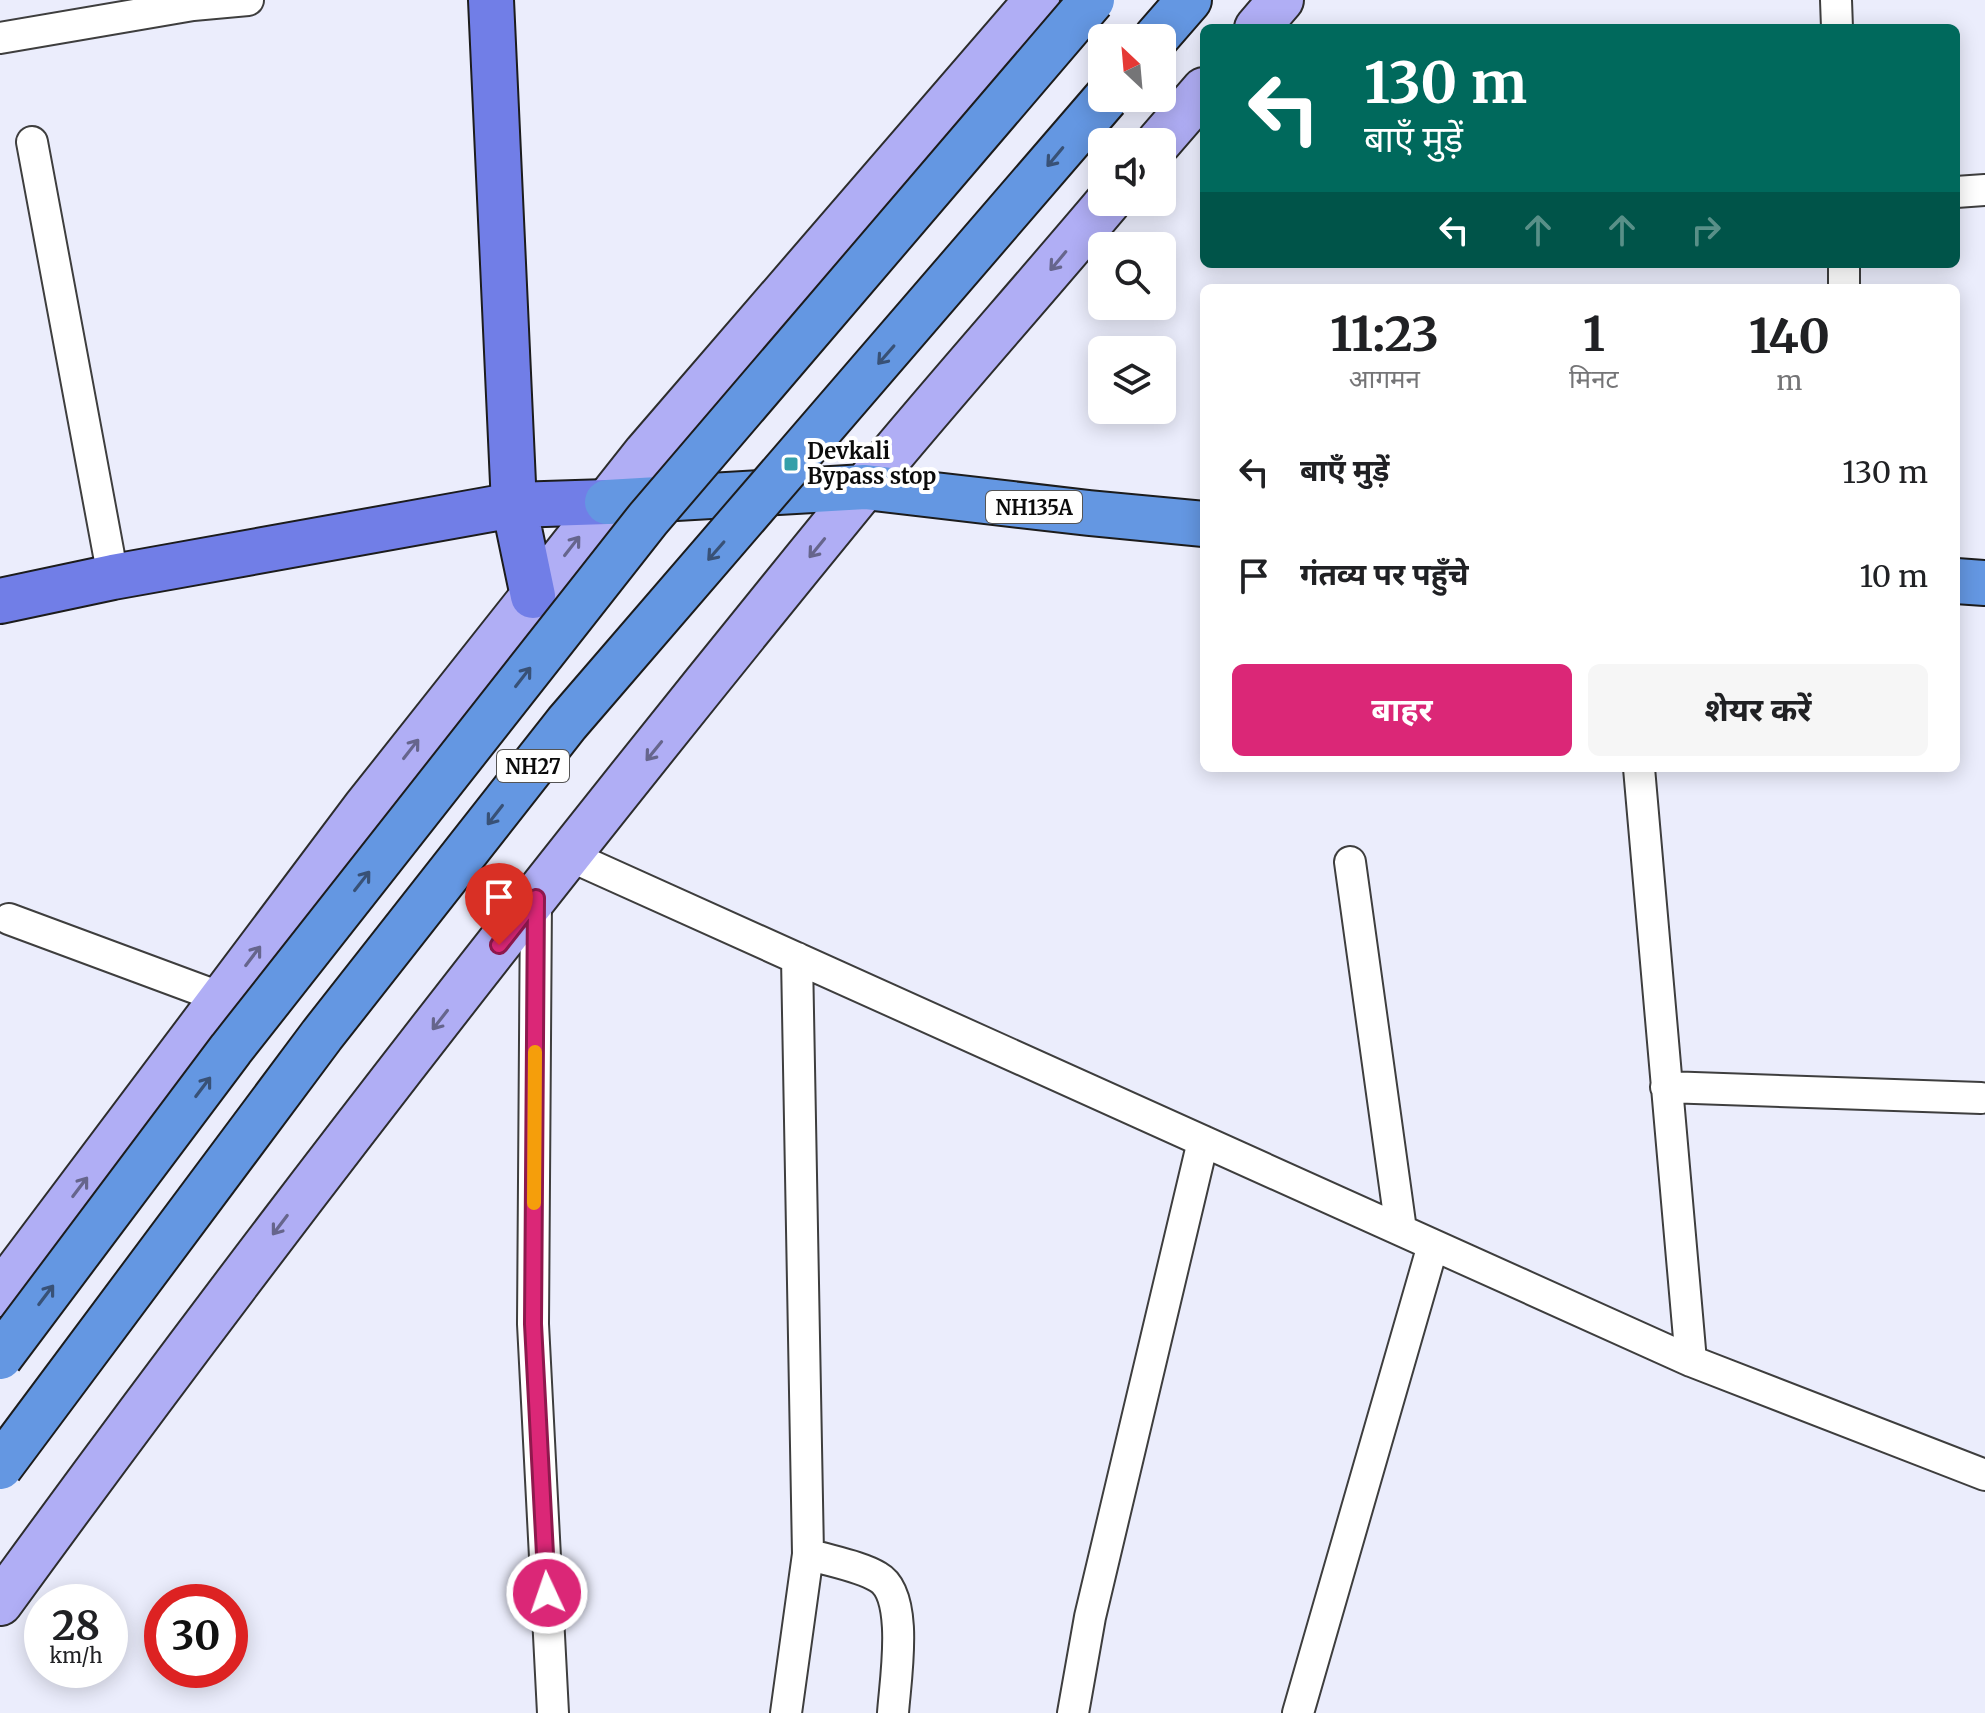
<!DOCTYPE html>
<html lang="hi">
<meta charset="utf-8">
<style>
:root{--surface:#fff;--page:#f6f6f6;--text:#202124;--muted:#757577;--accent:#db2777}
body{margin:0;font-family:Merriweather,"Noto Sans Devanagari",serif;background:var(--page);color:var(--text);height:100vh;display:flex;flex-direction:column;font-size:30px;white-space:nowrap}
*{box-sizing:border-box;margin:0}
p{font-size:26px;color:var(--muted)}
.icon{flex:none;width:44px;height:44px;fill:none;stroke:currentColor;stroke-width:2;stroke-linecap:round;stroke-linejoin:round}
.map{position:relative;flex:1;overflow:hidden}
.drawer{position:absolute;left:1200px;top:284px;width:760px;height:488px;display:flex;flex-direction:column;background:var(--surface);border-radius:12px;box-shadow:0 4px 20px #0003}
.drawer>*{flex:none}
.guide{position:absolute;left:1200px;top:24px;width:760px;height:244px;border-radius:12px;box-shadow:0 4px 20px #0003;background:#00695c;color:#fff;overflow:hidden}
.needle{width:52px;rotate:334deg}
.fabs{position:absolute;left:1088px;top:24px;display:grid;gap:16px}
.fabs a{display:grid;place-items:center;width:88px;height:88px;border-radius:12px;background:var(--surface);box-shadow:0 4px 20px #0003;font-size:40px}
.speed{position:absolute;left:24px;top:1584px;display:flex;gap:16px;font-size:40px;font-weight:700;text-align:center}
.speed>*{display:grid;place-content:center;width:104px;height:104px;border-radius:50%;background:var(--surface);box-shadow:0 4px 20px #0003;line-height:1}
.speed small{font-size:20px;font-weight:400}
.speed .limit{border:12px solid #d22;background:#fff;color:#111}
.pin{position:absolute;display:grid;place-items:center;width:68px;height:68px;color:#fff;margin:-82px -34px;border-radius:50% 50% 50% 0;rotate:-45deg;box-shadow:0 0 8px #0007}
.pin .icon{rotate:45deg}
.me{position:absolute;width:88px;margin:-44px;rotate:357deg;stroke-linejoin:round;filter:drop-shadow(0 0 6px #0008)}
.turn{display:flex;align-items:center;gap:28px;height:168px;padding:0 32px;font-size:36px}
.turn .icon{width:104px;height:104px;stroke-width:2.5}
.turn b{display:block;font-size:56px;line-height:68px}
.lanes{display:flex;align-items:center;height:76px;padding:0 32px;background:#0003;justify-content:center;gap:40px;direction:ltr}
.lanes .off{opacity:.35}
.eta{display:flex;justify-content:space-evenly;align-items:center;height:136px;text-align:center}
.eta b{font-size:48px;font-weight:700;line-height:56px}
.button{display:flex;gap:16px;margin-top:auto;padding:16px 32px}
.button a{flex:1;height:92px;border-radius:12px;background:var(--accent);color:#fff;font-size:32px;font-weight:700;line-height:92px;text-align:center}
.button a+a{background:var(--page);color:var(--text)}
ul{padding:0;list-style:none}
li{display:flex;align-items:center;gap:24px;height:104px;padding:0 32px}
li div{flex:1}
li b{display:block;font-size:30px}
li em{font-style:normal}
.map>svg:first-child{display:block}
</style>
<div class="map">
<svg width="1985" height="1713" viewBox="0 0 1985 1713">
<rect width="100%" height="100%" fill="#ebedfc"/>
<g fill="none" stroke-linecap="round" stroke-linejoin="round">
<g stroke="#3e3e3e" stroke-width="34">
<path id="street" d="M1836 0 1837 28
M0 38 193 5 248 0
M32 142 113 577
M1956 192 1985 190
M1844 264V288
M1639 768 1691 1361
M570 856 1691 1361 1985 1475
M1350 862 1401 1230
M536 898 533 1324 553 1713
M9 919 222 998
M1666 1087 1981 1098
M808 1554C829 1561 860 1566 878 1577 910 1595 895 1681 893 1713
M786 1713 808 1554 797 958
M1073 1713 1090 1617 1203 1141
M1298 1713 1433 1245"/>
</g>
<g stroke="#2d2d2d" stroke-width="48">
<path id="secondary" d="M1257 28 1281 0
M1159 142 1204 90
M0 1294 365 808 646 453 1037 0
M0 1603C276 1223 566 852 863 489 943 392 1027 298 1108 202"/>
</g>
<g stroke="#1c1c1c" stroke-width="48">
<path id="primary" d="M491 0 514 505 533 596
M0 601 113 577 514 505 607 502"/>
</g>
<g stroke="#1c1c1c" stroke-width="48">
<path id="highway" d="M1156 38 1189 0
M607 502 865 487 1089 513 1204 524
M1956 581 1985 583"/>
</g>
<use href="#street" stroke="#fff" stroke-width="30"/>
<use href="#secondary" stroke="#b0aef5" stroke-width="44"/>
<use href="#primary" stroke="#717ee7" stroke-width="44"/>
<use href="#highway" stroke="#6497e2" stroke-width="44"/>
<g stroke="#1c1c1c" stroke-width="48" stroke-linecap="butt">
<path id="highway-bridge" d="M0 1357 231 1049 648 519 1092 0
M0 1467 322 1035 567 723 1106 98"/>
</g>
<use href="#highway-bridge" stroke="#6497e2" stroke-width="44"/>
</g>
<defs><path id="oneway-shaft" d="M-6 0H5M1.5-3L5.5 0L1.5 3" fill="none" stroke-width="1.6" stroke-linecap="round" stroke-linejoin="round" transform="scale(2)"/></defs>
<g stroke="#385176">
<use href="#oneway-shaft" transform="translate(1055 157) rotate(130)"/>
<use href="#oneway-shaft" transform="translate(886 355) rotate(131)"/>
<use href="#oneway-shaft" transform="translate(716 551) rotate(131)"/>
<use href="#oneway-shaft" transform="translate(523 677) rotate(-52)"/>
<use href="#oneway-shaft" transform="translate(495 815) rotate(128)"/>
<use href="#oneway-shaft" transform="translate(362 881) rotate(-52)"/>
<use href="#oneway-shaft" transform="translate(203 1087) rotate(-53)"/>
<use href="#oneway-shaft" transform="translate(46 1295) rotate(-53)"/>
</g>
<g stroke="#66658c">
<use href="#oneway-shaft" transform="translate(1058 261) rotate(130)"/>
<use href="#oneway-shaft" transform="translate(572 546) rotate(-52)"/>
<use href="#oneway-shaft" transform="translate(817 548) rotate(129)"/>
<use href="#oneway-shaft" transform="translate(411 749) rotate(-52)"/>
<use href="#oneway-shaft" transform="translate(654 751) rotate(129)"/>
<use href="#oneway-shaft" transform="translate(253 956) rotate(-53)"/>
<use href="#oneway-shaft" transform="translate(440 1020) rotate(128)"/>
<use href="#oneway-shaft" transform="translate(80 1187) rotate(-53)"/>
<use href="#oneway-shaft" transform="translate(280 1225) rotate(127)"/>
</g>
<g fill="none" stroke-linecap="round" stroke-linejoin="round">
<g stroke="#8e194d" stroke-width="20">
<path id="route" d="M499 945 536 898 533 1324 547 1593"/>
</g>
<use href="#route" stroke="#db2777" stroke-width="14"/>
<path stroke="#f59e0b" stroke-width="14" d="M534 1203 535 1052"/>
</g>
<rect fill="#359fa9" stroke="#fff" stroke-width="3" x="783" y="456" width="16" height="16" rx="4"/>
<g text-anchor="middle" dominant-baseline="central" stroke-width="8" stroke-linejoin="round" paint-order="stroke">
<g fill="#fff" stroke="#545454" stroke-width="2">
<rect x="986" y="491" width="96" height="32" rx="6"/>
<rect x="497" y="750" width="72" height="32" rx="6"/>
</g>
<g font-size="20" font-weight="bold" fill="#0b0b0b">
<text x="1034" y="507">NH135A</text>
<text x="533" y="766">NH27</text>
</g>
<g font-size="22" font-weight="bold" fill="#0b0b0b" stroke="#fff" text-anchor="start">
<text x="807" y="451">Devkali<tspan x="807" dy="25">Bypass stop</tspan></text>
</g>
</g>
</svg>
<div class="fabs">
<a><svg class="needle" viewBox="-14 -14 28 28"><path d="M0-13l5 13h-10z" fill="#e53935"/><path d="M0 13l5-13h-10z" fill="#757577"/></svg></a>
<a><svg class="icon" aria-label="sound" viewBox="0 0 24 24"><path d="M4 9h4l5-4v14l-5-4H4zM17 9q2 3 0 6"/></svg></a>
<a><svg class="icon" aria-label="search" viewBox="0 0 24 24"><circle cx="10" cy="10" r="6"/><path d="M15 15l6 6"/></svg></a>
<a><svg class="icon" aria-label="layers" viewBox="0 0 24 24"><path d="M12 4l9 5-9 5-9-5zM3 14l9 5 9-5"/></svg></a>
</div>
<div class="speed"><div>28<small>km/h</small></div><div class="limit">30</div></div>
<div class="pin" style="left:499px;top:945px;background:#d93025"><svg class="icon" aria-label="arrive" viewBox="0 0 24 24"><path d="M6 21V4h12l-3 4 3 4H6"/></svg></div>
<svg class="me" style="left:547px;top:1593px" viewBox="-20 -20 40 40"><circle r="17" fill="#db2777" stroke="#fff" stroke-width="3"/><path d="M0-11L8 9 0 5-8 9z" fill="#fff"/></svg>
<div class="guide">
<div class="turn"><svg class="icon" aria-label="left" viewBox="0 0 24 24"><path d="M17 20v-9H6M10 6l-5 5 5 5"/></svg><div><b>130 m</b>बाएँ मुड़ें</div></div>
<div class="lanes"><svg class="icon" aria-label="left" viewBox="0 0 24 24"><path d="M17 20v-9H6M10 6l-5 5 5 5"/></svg><svg class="icon off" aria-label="ahead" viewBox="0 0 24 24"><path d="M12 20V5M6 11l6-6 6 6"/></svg><svg class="icon off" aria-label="ahead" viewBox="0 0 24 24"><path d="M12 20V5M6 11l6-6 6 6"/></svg><svg class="icon off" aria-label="right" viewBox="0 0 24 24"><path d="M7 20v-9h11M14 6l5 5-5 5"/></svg></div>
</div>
<section class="drawer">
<div class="eta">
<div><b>11:23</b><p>आगमन</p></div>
<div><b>1</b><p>मिनट</p></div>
<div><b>140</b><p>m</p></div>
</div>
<ul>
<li><svg class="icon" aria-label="left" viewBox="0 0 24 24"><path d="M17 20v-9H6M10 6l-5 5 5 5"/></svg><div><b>बाएँ मुड़ें</b></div><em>130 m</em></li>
<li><svg class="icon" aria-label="arrive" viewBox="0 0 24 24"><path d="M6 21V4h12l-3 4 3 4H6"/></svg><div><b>गंतव्य पर पहुँचे</b></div><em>10 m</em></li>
</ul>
<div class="button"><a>बाहर</a><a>शेयर करें</a></div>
</section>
</div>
